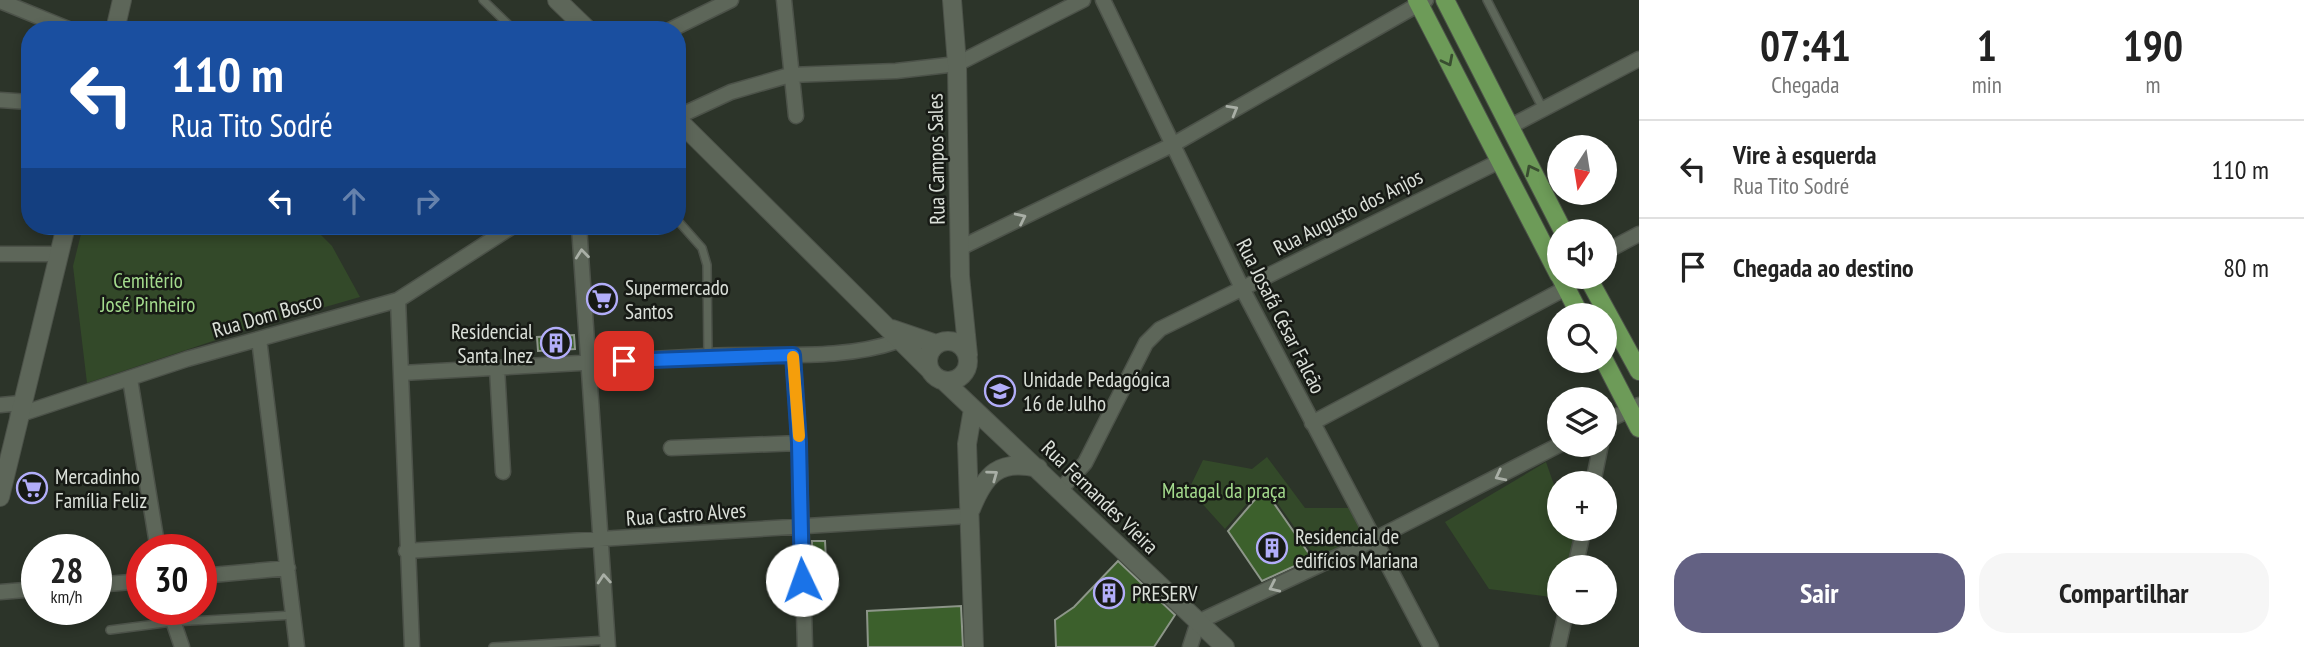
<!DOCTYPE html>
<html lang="pt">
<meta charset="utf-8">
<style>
:root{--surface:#fff;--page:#f6f6f6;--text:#222;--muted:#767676;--line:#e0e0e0;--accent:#636183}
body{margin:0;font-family:"PT Sans Narrow",sans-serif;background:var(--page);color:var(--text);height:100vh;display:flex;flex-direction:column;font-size:26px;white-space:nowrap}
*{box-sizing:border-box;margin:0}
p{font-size:23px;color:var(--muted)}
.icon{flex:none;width:38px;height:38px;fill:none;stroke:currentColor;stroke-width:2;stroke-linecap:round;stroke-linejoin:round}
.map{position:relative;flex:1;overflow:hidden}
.drawer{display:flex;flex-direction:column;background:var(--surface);width:665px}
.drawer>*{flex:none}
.hud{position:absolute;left:21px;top:21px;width:665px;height:214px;border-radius:28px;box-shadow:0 4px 10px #0003;background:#1a4fa0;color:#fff;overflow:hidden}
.needle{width:46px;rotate:192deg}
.controls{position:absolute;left:1547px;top:135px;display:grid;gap:14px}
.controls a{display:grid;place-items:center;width:70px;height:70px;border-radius:50%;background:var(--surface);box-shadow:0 4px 10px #0003;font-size:35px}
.speed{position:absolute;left:21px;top:534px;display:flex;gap:14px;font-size:35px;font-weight:700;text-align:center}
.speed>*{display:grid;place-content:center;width:91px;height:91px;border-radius:50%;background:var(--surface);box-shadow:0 4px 10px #0003;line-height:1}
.speed small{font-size:18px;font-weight:400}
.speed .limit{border:10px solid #d22;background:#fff;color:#111}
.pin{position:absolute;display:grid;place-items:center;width:60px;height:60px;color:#fff;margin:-30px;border-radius:14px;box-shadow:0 4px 10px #0006}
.me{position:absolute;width:77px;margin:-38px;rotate:357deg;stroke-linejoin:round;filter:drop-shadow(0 0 5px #0008)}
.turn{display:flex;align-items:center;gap:24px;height:147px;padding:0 35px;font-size:32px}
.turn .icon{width:91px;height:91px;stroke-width:2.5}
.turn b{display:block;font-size:49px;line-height:60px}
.lanes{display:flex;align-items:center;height:66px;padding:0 35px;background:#0003;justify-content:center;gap:35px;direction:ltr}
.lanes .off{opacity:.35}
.eta{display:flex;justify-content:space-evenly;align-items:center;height:119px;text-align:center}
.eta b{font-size:42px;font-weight:600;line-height:49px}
.primary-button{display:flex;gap:14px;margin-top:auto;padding:14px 35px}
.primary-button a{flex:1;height:80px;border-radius:28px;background:var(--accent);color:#fff;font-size:28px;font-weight:600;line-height:80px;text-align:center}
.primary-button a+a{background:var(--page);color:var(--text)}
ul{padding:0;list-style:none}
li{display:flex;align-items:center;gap:21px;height:98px;padding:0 35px;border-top:2px solid var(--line)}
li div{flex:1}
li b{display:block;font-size:26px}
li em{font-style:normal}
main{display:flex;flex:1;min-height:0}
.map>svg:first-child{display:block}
</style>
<main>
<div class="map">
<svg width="1639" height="647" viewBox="0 0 1639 647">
<rect width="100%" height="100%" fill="#2c3429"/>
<path fill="#334929" d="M83 226H312L332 246 360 297 249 329 87 383 73 266Z
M1267 457 1305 508H1354L1370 538 1319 562 1264 484 1225 529 1189 489 1203 460 1252 469Z
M1546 462 1559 499V528L1570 529 1575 543 1569 567H1559V598L1489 589 1445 522Z"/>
<path fill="#3c602c" stroke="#8d9689" stroke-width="2" d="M574 335 575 349 538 351 537 337Z
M1264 489 1312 558 1262 581 1228 531Z
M812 541H825L827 580 813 581Z
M1118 561 1175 615 1154 647H1056L1055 620 1074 607Z
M961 606 963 647H868L867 611Z"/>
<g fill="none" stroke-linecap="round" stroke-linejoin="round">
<g stroke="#4c5249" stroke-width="10">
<path id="lane" d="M483 0 514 30
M1487 0 1543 109
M679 222 702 248 707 265 708 356
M110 630 172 622 294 615
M493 647 608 640"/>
</g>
<g stroke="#4c5249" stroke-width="17">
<path id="street" d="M784 0 796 116
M1103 0 1243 290 1431 647
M0 1 71 30
M670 30 731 0
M0 100 30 102
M677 117 731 92 790 75 896 71 957 64 1083 0
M1509 127 1639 59
M579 226 608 647
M960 248 1174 144 1426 0
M1605 252 1639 234
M0 254H59
M398 300 412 647
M259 339 297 647
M793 355 799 443 805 647
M497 368 503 472
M402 373C503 367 605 361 707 356 770 352 838 362 898 341
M130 379 158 550
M0 405 21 403
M18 415 187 359 398 300 513 226
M1605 422 1639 405
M1312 423 1566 288
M671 448 799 443
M1593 483 1601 444
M1061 489 1085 463 1146 343 1160 329 1500 161
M406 551 968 516
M1575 567 1584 528
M201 576 288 568
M96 585 142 581
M0 592 37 589
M169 609 182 647
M1190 647 1198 622 1375 539 1561 444
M1558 647 1566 612"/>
</g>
<g stroke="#4c5249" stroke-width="20">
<path id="secondary" d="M557 0 588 30
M952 0 957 64 960 276 968 355
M115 30 122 0
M677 119 930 370
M892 329 936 344
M928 361a20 20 0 1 1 40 0a20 20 0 1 1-40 0Z
M944 381 1225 647
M973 409 967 444 974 647
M0 497 66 226
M971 509C985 474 999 459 1038 468"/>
</g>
<g stroke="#4c5249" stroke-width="20">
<path id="primary" d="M1417 0 1559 275
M1445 0 1563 231
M1560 276 1580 315
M1587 276 1639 371
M1604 360 1639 428"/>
</g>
<use href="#lane" stroke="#5d6659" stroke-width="7"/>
<use href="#street" stroke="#5d6659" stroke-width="14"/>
<use href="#secondary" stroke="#5d6659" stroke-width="18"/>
<use href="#primary" stroke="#6d9b58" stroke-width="18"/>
</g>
<defs><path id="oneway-chevron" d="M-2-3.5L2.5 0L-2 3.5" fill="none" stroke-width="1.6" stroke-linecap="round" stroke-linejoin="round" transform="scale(1.75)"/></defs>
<g stroke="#394e30">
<use href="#oneway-chevron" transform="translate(1448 61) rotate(63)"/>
<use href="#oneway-chevron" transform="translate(1531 170) rotate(-117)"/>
</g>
<g stroke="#a9afa6">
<use href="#oneway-chevron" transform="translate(1233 110) rotate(-30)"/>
<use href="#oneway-chevron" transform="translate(1021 218) rotate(-26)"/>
<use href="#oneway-chevron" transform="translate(582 254) rotate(-96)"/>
<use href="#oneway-chevron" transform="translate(993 475) rotate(-36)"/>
<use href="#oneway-chevron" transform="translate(1500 476) rotate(153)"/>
<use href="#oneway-chevron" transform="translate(604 579) rotate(-94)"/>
<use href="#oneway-chevron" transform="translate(1274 587) rotate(155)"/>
</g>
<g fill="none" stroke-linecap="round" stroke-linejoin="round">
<g stroke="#114b97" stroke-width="18">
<path id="route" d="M624 361 793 355 799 443 802 580"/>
</g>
<use href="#route" stroke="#1a73e8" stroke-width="12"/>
<path stroke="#f59e0b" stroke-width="12" d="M793 357 799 436"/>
</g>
<defs>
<g id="supermarket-ring" transform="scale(1.575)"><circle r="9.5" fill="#171a15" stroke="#b2adf9" stroke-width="1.5"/><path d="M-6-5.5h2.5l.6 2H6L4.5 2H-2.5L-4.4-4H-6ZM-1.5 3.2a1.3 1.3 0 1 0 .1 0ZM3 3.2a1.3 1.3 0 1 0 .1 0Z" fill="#b2adf9"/></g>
<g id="building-ring" transform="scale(1.575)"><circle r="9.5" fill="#171a15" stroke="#b2adf9" stroke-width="1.5"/><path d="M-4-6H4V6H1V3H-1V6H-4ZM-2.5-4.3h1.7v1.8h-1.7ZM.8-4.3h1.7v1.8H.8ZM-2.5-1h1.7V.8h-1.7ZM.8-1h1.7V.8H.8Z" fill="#b2adf9"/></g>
<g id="school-ring" transform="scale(1.575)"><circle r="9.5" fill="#171a15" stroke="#b2adf9" stroke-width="1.5"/><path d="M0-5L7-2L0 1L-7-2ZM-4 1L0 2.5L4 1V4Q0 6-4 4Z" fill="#b2adf9"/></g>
</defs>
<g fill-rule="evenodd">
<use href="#supermarket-ring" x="602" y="299"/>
<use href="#building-ring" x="556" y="343"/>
<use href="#school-ring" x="1000" y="391"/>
<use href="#supermarket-ring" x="32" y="488"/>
<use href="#building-ring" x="1272" y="548"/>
<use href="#building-ring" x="1109" y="593"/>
</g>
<g text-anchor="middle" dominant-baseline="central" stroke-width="5" stroke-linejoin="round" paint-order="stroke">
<g font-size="21" fill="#dbe0d9" stroke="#171a15">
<text transform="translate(936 159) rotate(-91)">Rua Campos Sales</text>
<text transform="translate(1348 212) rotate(-27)">Rua Augusto dos Anjos</text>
<text transform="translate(267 315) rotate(-16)">Rua Dom Bosco</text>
<text transform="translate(1281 316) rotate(63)">Rua Josafá César Falcão</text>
<text transform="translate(1100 497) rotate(44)">Rua Fernandes Vieira</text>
<text transform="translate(686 514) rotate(-4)">Rua Castro Alves</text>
</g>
<g font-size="21" fill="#a4db8d" stroke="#171a15">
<text x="148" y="280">Cemitério<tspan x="148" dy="24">José Pinheiro</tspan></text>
<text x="1224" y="490">Matagal da praça</text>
</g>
<g font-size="21" fill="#dbe0d9" stroke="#171a15" text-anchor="start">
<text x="625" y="287">Supermercado<tspan x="625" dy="24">Santos</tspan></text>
<text x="533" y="331" text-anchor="end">Residencial<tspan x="533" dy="24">Santa Inez</tspan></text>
<text x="1023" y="379">Unidade Pedagógica<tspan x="1023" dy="24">16 de Julho</tspan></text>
<text x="55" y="476">Mercadinho<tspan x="55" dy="24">Família Feliz</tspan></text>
<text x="1295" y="536">Residencial de<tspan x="1295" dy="24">edifícios Mariana</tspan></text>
<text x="1132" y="593">PRESERV</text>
</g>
</g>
</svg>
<div class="controls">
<a><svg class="needle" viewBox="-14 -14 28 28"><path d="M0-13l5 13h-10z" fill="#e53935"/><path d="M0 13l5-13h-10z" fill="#767676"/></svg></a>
<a><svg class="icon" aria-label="sound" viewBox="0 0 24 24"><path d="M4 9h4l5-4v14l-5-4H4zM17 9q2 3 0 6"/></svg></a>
<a><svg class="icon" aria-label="search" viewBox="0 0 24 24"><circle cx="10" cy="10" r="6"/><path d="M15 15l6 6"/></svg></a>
<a><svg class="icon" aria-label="layers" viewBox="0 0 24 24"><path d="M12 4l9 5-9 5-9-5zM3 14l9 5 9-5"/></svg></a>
<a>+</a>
<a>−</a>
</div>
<div class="speed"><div>28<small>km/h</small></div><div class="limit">30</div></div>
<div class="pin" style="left:624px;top:361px;background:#d93025"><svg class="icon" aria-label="arrive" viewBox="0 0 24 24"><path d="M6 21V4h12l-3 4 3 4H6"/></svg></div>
<svg class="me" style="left:802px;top:580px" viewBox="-20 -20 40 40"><circle r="19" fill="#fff"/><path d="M0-13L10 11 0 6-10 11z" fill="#1a73e8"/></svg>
<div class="hud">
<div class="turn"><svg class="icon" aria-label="left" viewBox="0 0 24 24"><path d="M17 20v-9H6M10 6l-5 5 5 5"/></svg><div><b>110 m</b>Rua Tito Sodré</div></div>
<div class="lanes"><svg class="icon" aria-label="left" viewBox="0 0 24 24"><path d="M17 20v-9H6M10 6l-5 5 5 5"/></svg><svg class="icon off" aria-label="ahead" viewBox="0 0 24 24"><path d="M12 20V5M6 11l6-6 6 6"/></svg><svg class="icon off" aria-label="right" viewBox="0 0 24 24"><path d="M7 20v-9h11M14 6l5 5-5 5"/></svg></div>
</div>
</div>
<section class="drawer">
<div class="eta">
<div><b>07:41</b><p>Chegada</p></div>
<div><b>1</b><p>min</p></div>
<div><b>190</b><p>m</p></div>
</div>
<ul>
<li><svg class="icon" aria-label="left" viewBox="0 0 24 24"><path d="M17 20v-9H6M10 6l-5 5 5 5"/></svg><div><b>Vire à esquerda</b><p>Rua Tito Sodré</p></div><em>110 m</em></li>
<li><svg class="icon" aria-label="arrive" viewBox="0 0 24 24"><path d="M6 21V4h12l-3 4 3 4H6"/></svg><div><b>Chegada ao destino</b></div><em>80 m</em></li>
</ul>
<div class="primary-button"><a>Sair</a><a>Compartilhar</a></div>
</section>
</main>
